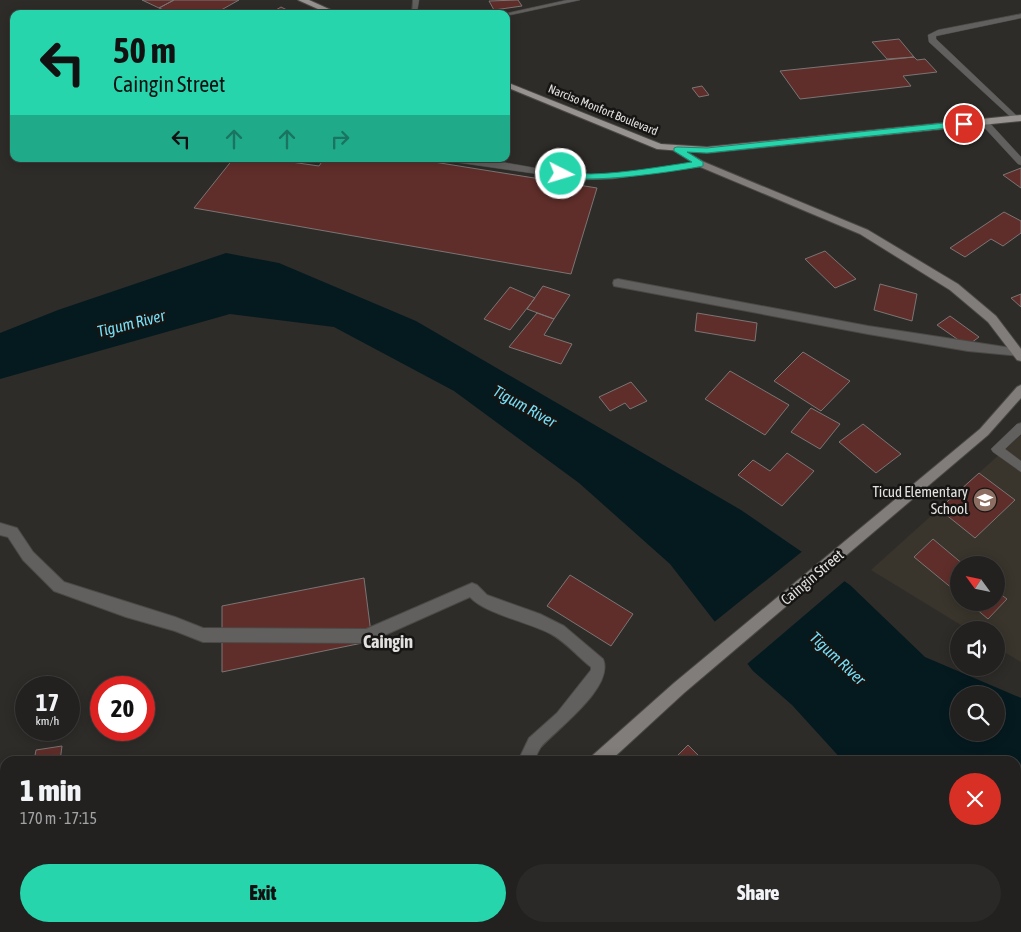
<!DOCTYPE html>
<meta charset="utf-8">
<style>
:root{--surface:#22211f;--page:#2a2928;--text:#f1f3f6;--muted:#a2a3a4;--line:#3f3e3d;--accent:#27d5ad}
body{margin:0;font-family:"Asap Condensed",sans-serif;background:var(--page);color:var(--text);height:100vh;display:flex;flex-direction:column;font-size:19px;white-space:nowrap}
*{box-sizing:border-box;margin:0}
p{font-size:16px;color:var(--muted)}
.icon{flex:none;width:28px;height:28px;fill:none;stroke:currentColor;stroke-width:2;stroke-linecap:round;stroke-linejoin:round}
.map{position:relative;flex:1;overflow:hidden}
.panel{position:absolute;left:0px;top:756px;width:1021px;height:176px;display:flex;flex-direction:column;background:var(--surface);border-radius:15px 15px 0 0;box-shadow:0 2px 12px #0003,0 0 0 1px var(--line)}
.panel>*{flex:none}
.hud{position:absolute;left:10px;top:10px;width:500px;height:152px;border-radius:10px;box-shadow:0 2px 12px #0003,0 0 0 1px var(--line);background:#27d5ad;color:#111;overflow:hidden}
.needle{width:32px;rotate:303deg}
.controls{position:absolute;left:950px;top:556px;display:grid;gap:10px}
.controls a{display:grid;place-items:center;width:55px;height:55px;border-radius:50%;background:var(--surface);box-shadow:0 2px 12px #0003,0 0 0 1px var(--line);font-size:25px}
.speed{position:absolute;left:15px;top:676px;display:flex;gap:10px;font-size:25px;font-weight:700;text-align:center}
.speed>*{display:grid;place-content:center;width:65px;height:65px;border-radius:50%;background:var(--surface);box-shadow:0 2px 12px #0003,0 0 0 1px var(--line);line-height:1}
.speed small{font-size:12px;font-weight:400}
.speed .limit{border:8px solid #d22;background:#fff;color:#111}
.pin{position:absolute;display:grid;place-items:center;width:42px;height:42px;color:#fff;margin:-21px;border:2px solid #fff;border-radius:50%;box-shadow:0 1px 5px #0007}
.me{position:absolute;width:55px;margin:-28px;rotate:95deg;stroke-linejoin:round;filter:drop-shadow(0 0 4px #0008)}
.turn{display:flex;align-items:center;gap:18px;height:105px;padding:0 20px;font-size:22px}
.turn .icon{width:65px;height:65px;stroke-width:2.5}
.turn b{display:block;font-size:35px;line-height:42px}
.lanes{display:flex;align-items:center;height:48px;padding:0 20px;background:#0003;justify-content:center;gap:25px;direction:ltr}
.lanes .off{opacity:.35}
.round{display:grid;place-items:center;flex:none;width:52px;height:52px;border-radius:26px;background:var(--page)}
.head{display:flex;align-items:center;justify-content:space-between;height:85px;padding:0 20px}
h1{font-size:30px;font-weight:800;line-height:38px}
.button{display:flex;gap:10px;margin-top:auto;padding:10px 20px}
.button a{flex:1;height:58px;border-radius:30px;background:var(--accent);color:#111;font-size:20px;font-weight:800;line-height:58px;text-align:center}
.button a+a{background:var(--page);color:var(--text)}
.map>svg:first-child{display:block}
</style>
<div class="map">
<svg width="1021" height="932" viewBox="0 0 1021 932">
<rect width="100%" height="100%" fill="#2e2c29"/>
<path fill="#39352c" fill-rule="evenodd" d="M1021 435V662L996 647V630H969L871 570ZM959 565H996V602H959Z"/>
<path fill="#051a1f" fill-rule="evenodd" d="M226 253 279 263 416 321 741 510 850 585 925 657 1021 698V906L1016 902V761H843L792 705 753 671 670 564 579 483 454 391 334 327 230 314 0 379V333L58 310ZM959 695H996V732H959Z"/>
<path fill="#2e2c29" d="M804 550 847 579 746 665 713 623Z"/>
<path fill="#602e2a" stroke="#7a7574" d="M142 0H174L159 8Z
M174 0H239L214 14H173L159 8Z
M518 0 522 6 494 10 489 1Z
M281 7 295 14H269Z
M899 39 914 57 887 59 872 42Z
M914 57 917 60 925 59 937 72 903 76 911 86 800 99 780 71Z
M702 86 709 95 699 97 692 88Z
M233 159H270L319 166 324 159H415L597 188 571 274 194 208Z
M1021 168V188L1003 175Z
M1004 212 1021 221V233L1003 246 991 239 965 257 950 248Z
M825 251 856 279 835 288 805 259Z
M880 284 917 294 912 321 874 310Z
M543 286 570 295 554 319 527 309Z
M510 287 535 298 510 330 484 319Z
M1021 294V307L1011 298Z
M537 313 554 319 544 335 572 344 561 364 509 347Z
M697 313 757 323 755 341 695 331Z
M950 316 979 337 967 346 937 325Z
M803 352 850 381 821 411 774 381Z
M730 371 789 405 765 435 705 399Z
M631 382 647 401 630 409 625 403 610 411 599 397Z
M811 408 840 424 820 449 791 432Z
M863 424 901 454 876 473 839 442Z
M787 453 814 471 782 506 738 475 753 460 770 471Z
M979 473 1015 500 975 538 939 509Z
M933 539 964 565H959V594L914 557Z
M570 575 633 614 611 646 547 606Z
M364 578 372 641 222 672V606Z
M996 591 1007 599 988 619 968 602H996Z
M688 745 704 761H672Z
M62 746 60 761H34L36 750Z
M5 917V928H37L25 932H0V918Z
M40 928H71L72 932H29Z
M170 928H259L261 932H171Z
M668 928H733L737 932H671Z
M767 928H812L807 932H770Z"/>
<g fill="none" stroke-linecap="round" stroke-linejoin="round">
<g stroke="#4b4946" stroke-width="1">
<path id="lane" d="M413 0H419L417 12 412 11Z
M567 0H580L506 16V14H503Z
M1021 14V18L936 36V39L1018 117 1019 119 1015 121 929 42 928 35 938 30Z
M981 120H987L1021 157V165L1018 164 981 124Z
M450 159C493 156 536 171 579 174 619 177 662 167 701 161L705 164 701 167 612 179 580 180 454 162Z
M1021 423V434L1005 449 1021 461V472L993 452 991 449 1017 424Z"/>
</g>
<g stroke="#4b4946" stroke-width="2">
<path id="street" d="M618 279 868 326 1018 349 1021 350V356L968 351 868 334 614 286 613 283 614 280Z
M0 523 17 528 33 552 64 582 175 617 203 628 366 629 472 583 477 585 487 595 540 614 564 626 603 659C615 687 557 729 541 747 538 751 536 757 534 761H518L529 738 557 713 591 670V667C578 657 566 642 551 634 529 622 485 614 470 597L367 643 203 642 175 631 126 617 54 591 23 560 8 537 0 535Z
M520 928H538V932H520Z"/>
</g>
<g stroke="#4b4946" stroke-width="2">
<path id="secondary" d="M677 146 704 162 868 230 958 284 996 316 1021 349V361L1017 360 988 322 950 290 860 234 698 166 674 151 672 149Z
M1021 385V398L988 435 684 693 610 761H591L593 755 674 683 980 429 1017 387Z
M583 928H602L604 932H585Z"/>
</g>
<g stroke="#4b4946" stroke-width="2">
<path id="primary" d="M298 0H309L340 14H329Z
M506 82 661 144 707 147 1021 115V121L707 153 657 149 506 87Z"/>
</g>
<use href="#lane" fill="#62605f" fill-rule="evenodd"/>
<use href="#street" fill="#62605f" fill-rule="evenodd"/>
<use href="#secondary" fill="#807d7b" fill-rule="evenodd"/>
<use href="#primary" fill="#969390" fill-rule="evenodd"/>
</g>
<path fill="#27d5ad" stroke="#198a70" d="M964 121 967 122V126L707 153 687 152 703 162V166C680 171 573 187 556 174 563 169 581 174 591 174 625 173 658 167 692 162L674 151V148L677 147 707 148Z"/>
<defs>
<g id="school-disc" transform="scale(1.25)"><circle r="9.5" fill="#8d6e63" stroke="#161513"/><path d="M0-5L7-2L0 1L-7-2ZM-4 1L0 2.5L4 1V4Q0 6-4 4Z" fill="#fff"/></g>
</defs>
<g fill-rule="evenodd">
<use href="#school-disc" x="985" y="500"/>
</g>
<g text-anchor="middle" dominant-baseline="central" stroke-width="5" stroke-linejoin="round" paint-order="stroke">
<g font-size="12" fill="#e2e1df" stroke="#161513">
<text transform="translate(603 110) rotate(22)">Narciso Monfort Boulevard</text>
</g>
<g font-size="15" fill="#e2e1df" stroke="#161513" text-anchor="end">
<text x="968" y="491">Ticud Elementary<tspan x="968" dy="17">School</tspan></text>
</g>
<g font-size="15" fill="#e2e1df" stroke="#161513">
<text transform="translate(812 577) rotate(-40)">Caingin Street</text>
</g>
<g font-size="16" font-style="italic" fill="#74def6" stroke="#161513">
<text transform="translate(131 323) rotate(-14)">Tigum River</text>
<text transform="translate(525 406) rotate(29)">Tigum River</text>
<text transform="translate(838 658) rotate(43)">Tigum River</text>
</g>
<g font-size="18" font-weight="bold" fill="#e2e1df" stroke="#161513">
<text x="388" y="641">Caingin</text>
</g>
</g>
</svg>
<div class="controls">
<a><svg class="needle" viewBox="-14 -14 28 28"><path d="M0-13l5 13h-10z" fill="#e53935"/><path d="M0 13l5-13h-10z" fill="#a2a3a4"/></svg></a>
<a><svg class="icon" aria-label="sound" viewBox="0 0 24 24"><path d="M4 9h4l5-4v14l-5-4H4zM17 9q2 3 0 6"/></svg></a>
<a><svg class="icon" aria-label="search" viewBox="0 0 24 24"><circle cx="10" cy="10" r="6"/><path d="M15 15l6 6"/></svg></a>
</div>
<div class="speed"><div>17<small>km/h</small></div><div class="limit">20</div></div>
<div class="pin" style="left:964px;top:124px;background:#d93025"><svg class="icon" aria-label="arrive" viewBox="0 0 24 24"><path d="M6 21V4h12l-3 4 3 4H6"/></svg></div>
<svg class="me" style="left:561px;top:174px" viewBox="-20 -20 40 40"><circle r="17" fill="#27d5ad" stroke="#fff" stroke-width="3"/><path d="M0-11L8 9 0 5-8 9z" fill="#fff"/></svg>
<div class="hud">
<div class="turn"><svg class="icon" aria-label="left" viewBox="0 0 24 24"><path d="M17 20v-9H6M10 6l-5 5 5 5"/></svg><div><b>50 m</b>Caingin Street</div></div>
<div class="lanes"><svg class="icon" aria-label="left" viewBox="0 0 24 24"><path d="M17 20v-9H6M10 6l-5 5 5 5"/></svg><svg class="icon off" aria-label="ahead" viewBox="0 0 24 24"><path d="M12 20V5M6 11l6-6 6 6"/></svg><svg class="icon off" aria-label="ahead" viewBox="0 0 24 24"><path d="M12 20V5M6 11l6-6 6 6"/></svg><svg class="icon off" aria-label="right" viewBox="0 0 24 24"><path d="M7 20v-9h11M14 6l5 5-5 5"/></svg></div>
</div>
<section class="panel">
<div class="head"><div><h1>1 min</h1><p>170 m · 17:15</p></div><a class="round" style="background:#d93025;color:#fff"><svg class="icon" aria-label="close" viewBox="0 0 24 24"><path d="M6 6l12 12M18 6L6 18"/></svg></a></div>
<div class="button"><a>Exit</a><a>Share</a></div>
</section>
</div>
